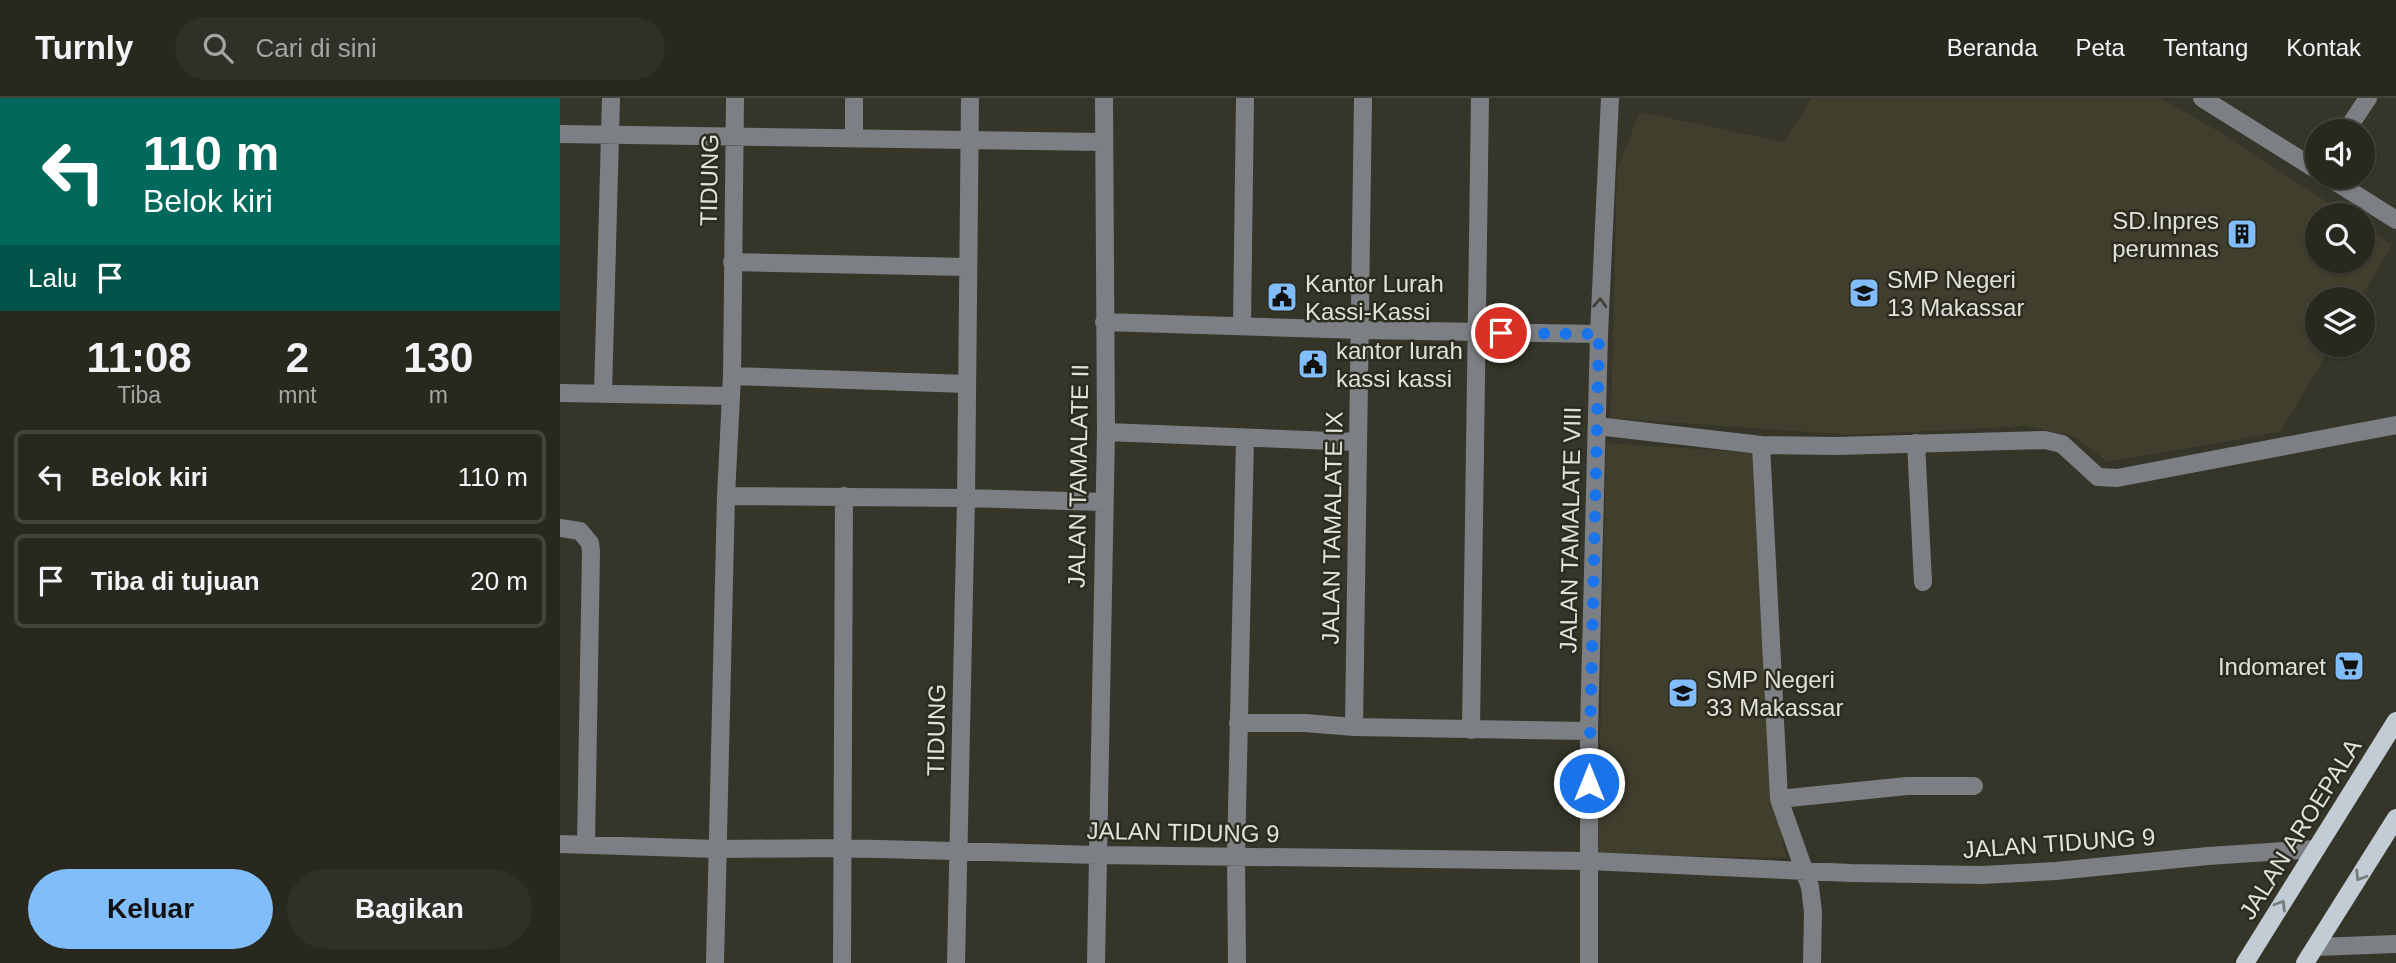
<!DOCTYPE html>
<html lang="id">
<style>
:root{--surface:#28281f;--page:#303028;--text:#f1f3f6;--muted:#a5a6a4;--line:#44443d;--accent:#81bdfa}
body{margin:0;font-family:Helvetica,sans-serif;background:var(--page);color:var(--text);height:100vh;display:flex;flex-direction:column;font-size:26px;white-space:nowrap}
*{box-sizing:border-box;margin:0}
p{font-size:23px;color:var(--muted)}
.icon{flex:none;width:38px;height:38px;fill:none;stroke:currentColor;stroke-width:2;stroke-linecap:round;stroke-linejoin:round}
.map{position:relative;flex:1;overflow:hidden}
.sheet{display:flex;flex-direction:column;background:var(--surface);width:560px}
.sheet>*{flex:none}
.guide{background:#00695c;color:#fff;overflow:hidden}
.fabs{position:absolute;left:1745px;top:21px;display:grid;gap:14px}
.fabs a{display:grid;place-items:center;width:70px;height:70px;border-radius:50%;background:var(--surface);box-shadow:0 2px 5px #0004,0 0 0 2px var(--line);font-size:35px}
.pin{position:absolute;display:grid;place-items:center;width:60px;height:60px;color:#fff;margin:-30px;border:4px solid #fff;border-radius:50%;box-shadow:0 2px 7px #0007}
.me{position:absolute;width:77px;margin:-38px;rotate:0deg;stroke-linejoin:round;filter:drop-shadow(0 0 5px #0008)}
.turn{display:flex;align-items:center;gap:24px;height:147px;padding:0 28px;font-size:32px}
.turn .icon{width:91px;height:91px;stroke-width:2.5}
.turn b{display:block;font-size:49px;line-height:60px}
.then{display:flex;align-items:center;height:66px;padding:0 28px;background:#0003;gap:14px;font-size:26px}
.eta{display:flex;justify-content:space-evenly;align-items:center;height:119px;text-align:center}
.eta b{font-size:42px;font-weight:700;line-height:49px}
.primary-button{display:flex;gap:14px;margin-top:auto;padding:14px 28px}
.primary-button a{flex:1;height:80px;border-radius:42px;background:var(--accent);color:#111;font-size:28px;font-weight:700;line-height:80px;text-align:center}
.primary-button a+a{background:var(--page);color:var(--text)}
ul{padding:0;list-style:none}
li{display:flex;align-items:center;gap:21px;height:94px;margin:0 14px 10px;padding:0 14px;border:4px solid var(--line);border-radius:10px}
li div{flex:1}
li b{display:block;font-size:26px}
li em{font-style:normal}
header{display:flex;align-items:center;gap:42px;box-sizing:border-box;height:98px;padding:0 35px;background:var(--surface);border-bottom:2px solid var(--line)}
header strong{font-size:33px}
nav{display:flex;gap:38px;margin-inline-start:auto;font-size:24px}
.search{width:490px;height:63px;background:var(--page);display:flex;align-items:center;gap:18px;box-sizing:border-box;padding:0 24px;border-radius:38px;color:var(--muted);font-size:26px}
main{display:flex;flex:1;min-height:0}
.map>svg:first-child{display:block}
</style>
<header>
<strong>Turnly</strong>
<div class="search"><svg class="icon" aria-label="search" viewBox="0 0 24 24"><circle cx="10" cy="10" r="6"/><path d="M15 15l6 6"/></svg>Cari di sini</div>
<nav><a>Beranda</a><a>Peta</a><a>Tentang</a><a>Kontak</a></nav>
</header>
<main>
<section class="sheet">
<div class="guide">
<div class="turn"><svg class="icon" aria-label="left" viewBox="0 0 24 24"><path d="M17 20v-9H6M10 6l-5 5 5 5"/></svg><div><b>110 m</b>Belok kiri</div></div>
<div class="then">Lalu<svg class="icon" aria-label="arrive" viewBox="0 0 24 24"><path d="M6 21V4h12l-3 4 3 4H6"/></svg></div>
</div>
<div class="eta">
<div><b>11:08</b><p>Tiba</p></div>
<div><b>2</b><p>mnt</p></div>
<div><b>130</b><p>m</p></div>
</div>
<ul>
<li><svg class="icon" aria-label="left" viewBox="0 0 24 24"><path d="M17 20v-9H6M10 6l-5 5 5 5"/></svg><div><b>Belok kiri</b></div><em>110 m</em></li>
<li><svg class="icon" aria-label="arrive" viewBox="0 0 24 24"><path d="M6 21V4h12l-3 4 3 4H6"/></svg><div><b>Tiba di tujuan</b></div><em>20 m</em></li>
</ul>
<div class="primary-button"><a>Keluar</a><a>Bagikan</a></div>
</section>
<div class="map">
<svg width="1836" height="865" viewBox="0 0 1836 865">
<rect width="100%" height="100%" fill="#363529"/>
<path fill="#403e2d" d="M1252 0H1601L1661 35 1787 117H1757V163H1802L1803 128 1832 147 1800 201H1757V247H1772L1720 334 1547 364 1516 339 1467 328 1292 337 1051 320 1057 71 1080 14 1224 44Z
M1046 345 1198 355 1200 502 1212 688 1226 760 1038 756Z"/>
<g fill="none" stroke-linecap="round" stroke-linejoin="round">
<path stroke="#7c8085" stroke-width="18" d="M1642 0 1757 72
M1786 33 1808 0
M0 36 543 44
M294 40V0
M1768 79 1836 122
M172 164 407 169
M544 224 801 232 1039 236
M682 227 685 0
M172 278 407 286
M0 295 170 298
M43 295 51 0
M1037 328 1201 347 1278 348 1485 342 1502 346 1538 379 1557 380 1836 327
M546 334 798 344
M1356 345 1363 484
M1201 347 1219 701 1250 789 1253 814 1252 865
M166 398 406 400 543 404
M0 430 20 433 30 445 31 454 26 746
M678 625H745L794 629 1029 633
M794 629 803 0
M911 632 920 0
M1219 701 1347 688H1414
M0 746 157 751 282 750 537 757 1029 763 1291 775 1422 777 1496 773 1648 758 1756 751
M1756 849 1836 846
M155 865 166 398 172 278 175 0
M282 865 284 398
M396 865 406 400 410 0
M536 865 546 334 544 0
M677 865 676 759 685 340
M1029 865V633L1039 236 1050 0"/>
<path stroke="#c2ccd5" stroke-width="18" d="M1685 865 1836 623
M1745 865 1836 720"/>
</g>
<defs><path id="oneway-chevron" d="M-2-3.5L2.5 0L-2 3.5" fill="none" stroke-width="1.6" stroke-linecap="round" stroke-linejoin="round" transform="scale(1.75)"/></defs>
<use stroke="#404038" href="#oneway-chevron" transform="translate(1040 205) rotate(-87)"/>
<g stroke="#777c7a">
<use href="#oneway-chevron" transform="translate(1800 778) rotate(122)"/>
<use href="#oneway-chevron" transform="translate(1721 807) rotate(-58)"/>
</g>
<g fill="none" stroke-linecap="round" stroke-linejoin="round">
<path stroke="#1a73e8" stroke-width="12" stroke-dasharray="0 21.6" d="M941 235 1039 236 1029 685"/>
</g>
<defs>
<g id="building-square" transform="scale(1.575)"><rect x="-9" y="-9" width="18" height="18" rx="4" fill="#81bdfa" stroke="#2c2b1f"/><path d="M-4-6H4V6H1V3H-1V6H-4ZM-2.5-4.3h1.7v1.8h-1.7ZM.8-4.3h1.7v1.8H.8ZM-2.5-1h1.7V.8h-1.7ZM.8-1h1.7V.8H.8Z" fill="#111"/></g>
<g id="school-square" transform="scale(1.575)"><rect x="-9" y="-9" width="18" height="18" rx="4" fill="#81bdfa" stroke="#2c2b1f"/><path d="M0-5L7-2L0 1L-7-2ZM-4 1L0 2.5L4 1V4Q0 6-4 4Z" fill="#111"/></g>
<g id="civic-square" transform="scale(1.575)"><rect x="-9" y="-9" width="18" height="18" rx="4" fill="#81bdfa" stroke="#2c2b1f"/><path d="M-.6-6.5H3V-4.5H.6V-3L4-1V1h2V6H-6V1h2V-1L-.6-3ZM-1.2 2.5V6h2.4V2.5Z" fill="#111"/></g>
<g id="supermarket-square" transform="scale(1.575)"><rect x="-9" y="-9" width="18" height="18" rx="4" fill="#81bdfa" stroke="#2c2b1f"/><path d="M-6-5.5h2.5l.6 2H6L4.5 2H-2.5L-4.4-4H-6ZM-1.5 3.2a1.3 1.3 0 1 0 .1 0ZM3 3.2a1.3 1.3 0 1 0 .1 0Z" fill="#111"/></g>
</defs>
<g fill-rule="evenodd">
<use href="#building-square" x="1682" y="136"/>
<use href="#school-square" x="1304" y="195"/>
<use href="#civic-square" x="722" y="199"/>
<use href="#civic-square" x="753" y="266"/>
<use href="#supermarket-square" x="1789" y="568"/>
<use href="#school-square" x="1123" y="595"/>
</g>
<g text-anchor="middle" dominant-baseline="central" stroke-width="5" stroke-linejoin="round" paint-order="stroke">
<g font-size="24" fill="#e1e0d9" stroke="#2c2b1f">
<text transform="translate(149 82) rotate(-89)">TIDUNG</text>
<text transform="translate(518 378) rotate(-89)">JALAN TAMALATE II</text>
<text transform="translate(772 430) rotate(-89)">JALAN TAMALATE IX</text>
<text transform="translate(1010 432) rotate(-89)">JALAN TAMALATE VIII</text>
<text transform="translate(376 632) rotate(-89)">TIDUNG</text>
<text transform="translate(1740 731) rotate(-58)">JALAN AROEPALA</text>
<text transform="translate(623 734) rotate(1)">JALAN TIDUNG 9</text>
<text transform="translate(1499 745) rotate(-4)">JALAN TIDUNG 9</text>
</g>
<g font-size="24" fill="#e1e0d9" stroke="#2c2b1f" text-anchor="start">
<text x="1659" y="122" text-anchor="end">SD.Inpres<tspan x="1659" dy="28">perumnas</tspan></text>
<text x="1327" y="181">SMP Negeri<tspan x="1327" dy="28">13 Makassar</tspan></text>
<text x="745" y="185">Kantor Lurah<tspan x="745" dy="28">Kassi-Kassi</tspan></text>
<text x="776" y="252">kantor lurah<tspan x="776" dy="28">kassi kassi</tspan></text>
<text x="1766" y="568" text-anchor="end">Indomaret</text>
<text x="1146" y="581">SMP Negeri<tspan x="1146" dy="28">33 Makassar</tspan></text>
</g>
</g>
</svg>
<div class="fabs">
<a><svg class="icon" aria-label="sound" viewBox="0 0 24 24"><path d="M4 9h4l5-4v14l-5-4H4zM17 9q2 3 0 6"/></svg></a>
<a><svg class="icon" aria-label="search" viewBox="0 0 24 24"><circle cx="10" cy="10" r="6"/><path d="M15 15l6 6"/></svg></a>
<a><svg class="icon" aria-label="layers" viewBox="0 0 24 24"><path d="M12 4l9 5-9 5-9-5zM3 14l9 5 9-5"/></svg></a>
</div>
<div class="pin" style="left:941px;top:235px;background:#d93025"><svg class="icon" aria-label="arrive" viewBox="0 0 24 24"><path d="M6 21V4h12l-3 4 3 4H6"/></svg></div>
<svg class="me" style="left:1029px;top:685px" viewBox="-20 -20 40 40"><circle r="17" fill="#1a73e8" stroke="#fff" stroke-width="3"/><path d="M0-11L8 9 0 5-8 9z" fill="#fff"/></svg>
</div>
</main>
